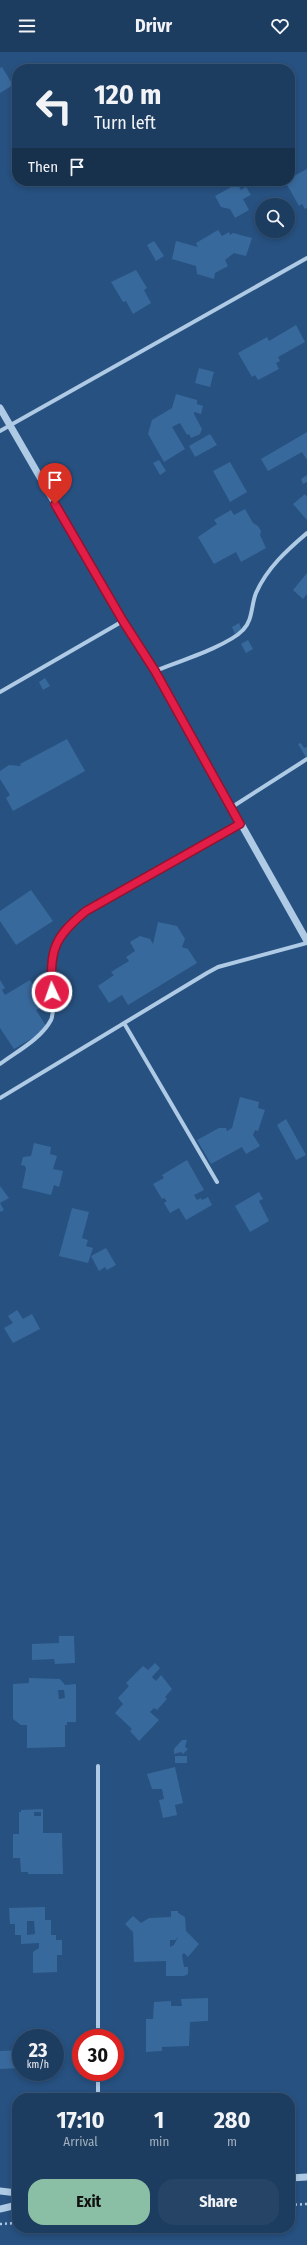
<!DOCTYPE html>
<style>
:root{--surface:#1d3d60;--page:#254466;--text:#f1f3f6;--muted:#a0aebd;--line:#3b5675;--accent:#8abfa5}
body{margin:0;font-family:"Fira Sans Condensed",sans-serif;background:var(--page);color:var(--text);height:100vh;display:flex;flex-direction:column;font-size:15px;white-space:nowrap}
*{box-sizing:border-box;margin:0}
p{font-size:13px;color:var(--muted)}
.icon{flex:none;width:22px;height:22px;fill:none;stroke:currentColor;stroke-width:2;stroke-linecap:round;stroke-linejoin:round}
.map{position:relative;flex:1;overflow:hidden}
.side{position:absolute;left:12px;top:2041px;width:283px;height:140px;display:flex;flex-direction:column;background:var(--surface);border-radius:16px;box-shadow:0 2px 6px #0003,0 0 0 1px var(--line)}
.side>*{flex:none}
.guide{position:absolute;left:12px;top:12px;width:283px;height:122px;border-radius:16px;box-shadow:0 2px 6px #0003,0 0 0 1px var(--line);background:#1d3d60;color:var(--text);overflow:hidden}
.tools{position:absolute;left:255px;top:146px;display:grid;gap:8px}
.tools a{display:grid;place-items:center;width:40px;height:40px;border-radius:50%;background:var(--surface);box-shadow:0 2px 6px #0003,0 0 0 1px var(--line);font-size:20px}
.speed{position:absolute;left:12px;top:1977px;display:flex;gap:8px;font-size:20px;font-weight:700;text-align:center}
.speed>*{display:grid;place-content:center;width:52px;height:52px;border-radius:50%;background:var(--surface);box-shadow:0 2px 6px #0003,0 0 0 1px var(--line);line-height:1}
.speed small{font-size:10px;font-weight:400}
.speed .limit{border:6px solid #d22;background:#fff;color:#111}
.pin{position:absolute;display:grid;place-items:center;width:34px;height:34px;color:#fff;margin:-41px -17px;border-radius:50% 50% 50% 0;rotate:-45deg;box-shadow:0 0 4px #0007}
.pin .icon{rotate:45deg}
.me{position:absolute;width:44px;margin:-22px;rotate:357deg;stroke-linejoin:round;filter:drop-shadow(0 0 3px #0008)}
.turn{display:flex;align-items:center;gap:14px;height:84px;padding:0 16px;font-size:18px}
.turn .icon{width:52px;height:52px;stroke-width:2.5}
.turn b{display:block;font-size:28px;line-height:34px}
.then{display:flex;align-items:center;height:38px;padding:0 16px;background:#0003;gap:8px;font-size:15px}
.eta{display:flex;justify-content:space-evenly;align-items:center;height:68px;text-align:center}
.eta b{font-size:24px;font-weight:700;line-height:28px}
.cta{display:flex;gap:8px;margin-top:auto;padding:8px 16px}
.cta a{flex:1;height:46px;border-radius:16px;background:var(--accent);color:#111;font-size:16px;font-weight:700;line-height:46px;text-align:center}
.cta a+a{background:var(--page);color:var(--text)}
header{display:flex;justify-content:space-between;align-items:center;height:52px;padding:0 16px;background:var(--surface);font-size:18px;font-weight:700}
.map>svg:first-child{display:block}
</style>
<header><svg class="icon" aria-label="menu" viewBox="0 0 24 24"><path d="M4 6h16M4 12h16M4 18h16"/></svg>Drivr<svg class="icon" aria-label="heart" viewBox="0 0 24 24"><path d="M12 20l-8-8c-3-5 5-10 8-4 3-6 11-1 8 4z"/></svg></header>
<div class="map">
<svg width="307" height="2193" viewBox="0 0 307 2193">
<rect width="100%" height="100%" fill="#275180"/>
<path fill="#38699c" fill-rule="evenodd" d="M2 15 13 33 0 41V16Z
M307 117V156L305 157 302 152 299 154 285 129H290V126Z
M235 133 236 135 238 133 241 138 246 135 251 143 243 147 249 158 235 166 230 157 221 155 215 144Z
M218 178 222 184 229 180 230 183 233 181 252 186 246 204 234 201 225 208 228 214 215 221 214 227 197 222 196 214 172 207 176 189 198 195 196 191Z
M154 189 164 204 156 209 147 193Z
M136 218 147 236 144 238 151 251 133 262 126 249 123 250 111 230Z
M296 273 305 290 278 305 280 309 276 311 279 317 258 328 255 323 252 325 238 301 267 285 269 289Z
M199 316 214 320 210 335 195 331Z
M176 342 197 348V352L203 354 201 362 194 360V362L202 377 200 382 191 386 189 382 187 383 180 371 172 375 185 397 164 410 148 382 152 368 172 356Z
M307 380V408L302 400 268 419 261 407Z
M210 382 217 393 195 405 189 394Z
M159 408 166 419 160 423 153 411Z
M230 410 247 440 230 450 213 419Z
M307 423V430L303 432 301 427Z
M305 442 307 445V468L293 452Z
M245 457 253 471 258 474 261 479 260 483 266 496 241 510 236 500 214 512 198 485 217 472 214 468 231 458 234 463Z
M307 521V542L303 547 293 538Z
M239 571 242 578 235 582 232 575Z
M248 588 253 597 246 601 241 592Z
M45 626 50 634 43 638 39 630Z
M67 687 85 719 13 759 6 746 10 743 0 727V719L9 713 21 714 20 712Z
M301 691 304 696 307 695V707L298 692Z
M31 838 53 869 16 893 0 869V859Z
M158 870 177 874 185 887 182 895 188 897 197 911 128 953 122 943 109 951 98 934 114 923 111 920 129 909 126 905 135 899 130 890 140 884 150 887 153 892Z
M0 928 5 936 2 938 5 943 30 928 39 941 33 945 40 956 36 958 48 977 14 997 0 976Z
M240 1045 259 1050 258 1056 265 1058 258 1079 255 1078 253 1083 260 1094 246 1102 242 1095 211 1112 197 1088 219 1076H226L227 1079 232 1076Z
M286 1067 306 1103 296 1108 277 1073Z
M34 1091 51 1095 50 1102 57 1104 53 1117 63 1119 59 1135 54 1133 51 1143 22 1136 26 1117 25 1114 21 1113 23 1105 31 1104Z
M187 1108 204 1138 194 1143 197 1148 201 1146 202 1148 208 1145 212 1153 186 1168 179 1156 170 1161 164 1151 167 1149 164 1146 162 1147 153 1132 164 1126 162 1123Z
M0 1134 9 1146 0 1151 4 1158 0 1160Z
M259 1140 263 1147 259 1149 269 1169 250 1180 235 1154Z
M72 1156 89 1160 82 1186 88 1188 86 1194 93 1196 88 1211 59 1204Z
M106 1196 116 1213 107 1218 105 1215 99 1219 91 1204Z
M17 1258 23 1267 32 1262 40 1277 13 1291 4 1276 13 1271 8 1264Z
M59 1584H74L75 1611 55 1612 54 1607 32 1608V1592L59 1591Z
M155 1611 160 1616 152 1625 156 1629 161 1623 172 1637 165 1645 167 1647 157 1658 154 1656 150 1660 159 1668 139 1689 130 1679 132 1677 115 1661 123 1652 118 1646 129 1634 126 1631 143 1614 148 1618Z
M29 1626 60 1627 65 1633 76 1632V1670H67V1673H65V1695L27 1696V1673H21L13 1667V1632L29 1631ZM58 1638H64L65 1646 59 1647Z
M182 1688H187L185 1695 188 1697 183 1702 181 1700 174 1702V1697Z
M175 1704H187V1711H175Z
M175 1715 183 1751 175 1753 177 1763 163 1766 159 1748 164 1747 162 1737H152L147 1722Z
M43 1757V1781H62L63 1822H28V1820H21L20 1806H13V1782H19V1760H21V1758ZM34 1760H41V1764H34Z
M43 1855H45V1868H51V1883H56V1888H62V1903H57V1920L33 1921V1900L39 1896V1891L21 1892V1883H15V1872H10L9 1856ZM27 1869H34L35 1882 27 1883Z
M171 1859H178V1861L185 1865 186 1879 199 1892 188 1905 184 1901 182 1903 184 1915H188V1922L184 1924H166V1909L134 1910 133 1880 125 1872 133 1864 141 1871 149 1866 171 1865ZM178 1885 174 1893 170 1895V1888H175Z
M208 1946V1969L190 1970 189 1994 162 1995V1999L146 2000V1967H153L154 1950 171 1949V1954H182L181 1947Z
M21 1998V2016L0 2017V1999Z"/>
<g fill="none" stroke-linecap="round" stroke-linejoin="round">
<path stroke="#aecae5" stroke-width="2.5" stroke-dasharray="2 3" stroke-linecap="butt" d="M290 2153 307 2152
M0 2172 17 2171"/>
<path stroke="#aecae5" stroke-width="4" d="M0 379 307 206
M155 619C177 610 228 594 243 578 253 568 251 553 256 541 267 516 287 498 307 481
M0 640 123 569
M232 755 307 707
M124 971 217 1130
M0 1012C16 1000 41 987 51 968 54 961 53 949 52 941 50 898 52 886 86 859L240 771
M0 1046 207 921 218 915 307 891
M98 1714V1986
M98 2020V2046"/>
<path stroke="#aecae5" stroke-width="7" d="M0 356 123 569 155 619 307 889
M290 2126 307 2125
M0 2139 17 2141
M0 2157 17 2153"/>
</g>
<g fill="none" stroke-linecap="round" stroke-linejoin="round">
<g stroke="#92132f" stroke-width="10">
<path id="route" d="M52 940C50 898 53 886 86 859L240 772 155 619 123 569 55 452"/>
</g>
<use href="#route" stroke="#e11d48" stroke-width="7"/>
</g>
</svg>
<div class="tools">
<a><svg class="icon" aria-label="search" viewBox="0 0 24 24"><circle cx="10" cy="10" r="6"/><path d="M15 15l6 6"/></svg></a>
</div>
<div class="speed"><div>23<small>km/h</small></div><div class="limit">30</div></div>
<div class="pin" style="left:55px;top:452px;background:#d93025"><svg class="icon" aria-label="arrive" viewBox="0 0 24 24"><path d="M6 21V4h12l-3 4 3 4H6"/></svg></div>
<svg class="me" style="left:52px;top:940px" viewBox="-20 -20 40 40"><circle r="17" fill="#e11d48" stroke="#fff" stroke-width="3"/><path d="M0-11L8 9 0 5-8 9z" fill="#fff"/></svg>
<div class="guide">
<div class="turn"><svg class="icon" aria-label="left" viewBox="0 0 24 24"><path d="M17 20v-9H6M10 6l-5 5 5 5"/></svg><div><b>120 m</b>Turn left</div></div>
<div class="then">Then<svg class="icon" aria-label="arrive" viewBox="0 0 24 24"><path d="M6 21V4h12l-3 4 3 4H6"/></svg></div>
</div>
<section class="side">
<div class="eta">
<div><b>17:10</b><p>Arrival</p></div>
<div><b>1</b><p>min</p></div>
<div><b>280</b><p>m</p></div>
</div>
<div class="cta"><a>Exit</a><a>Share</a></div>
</section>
</div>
